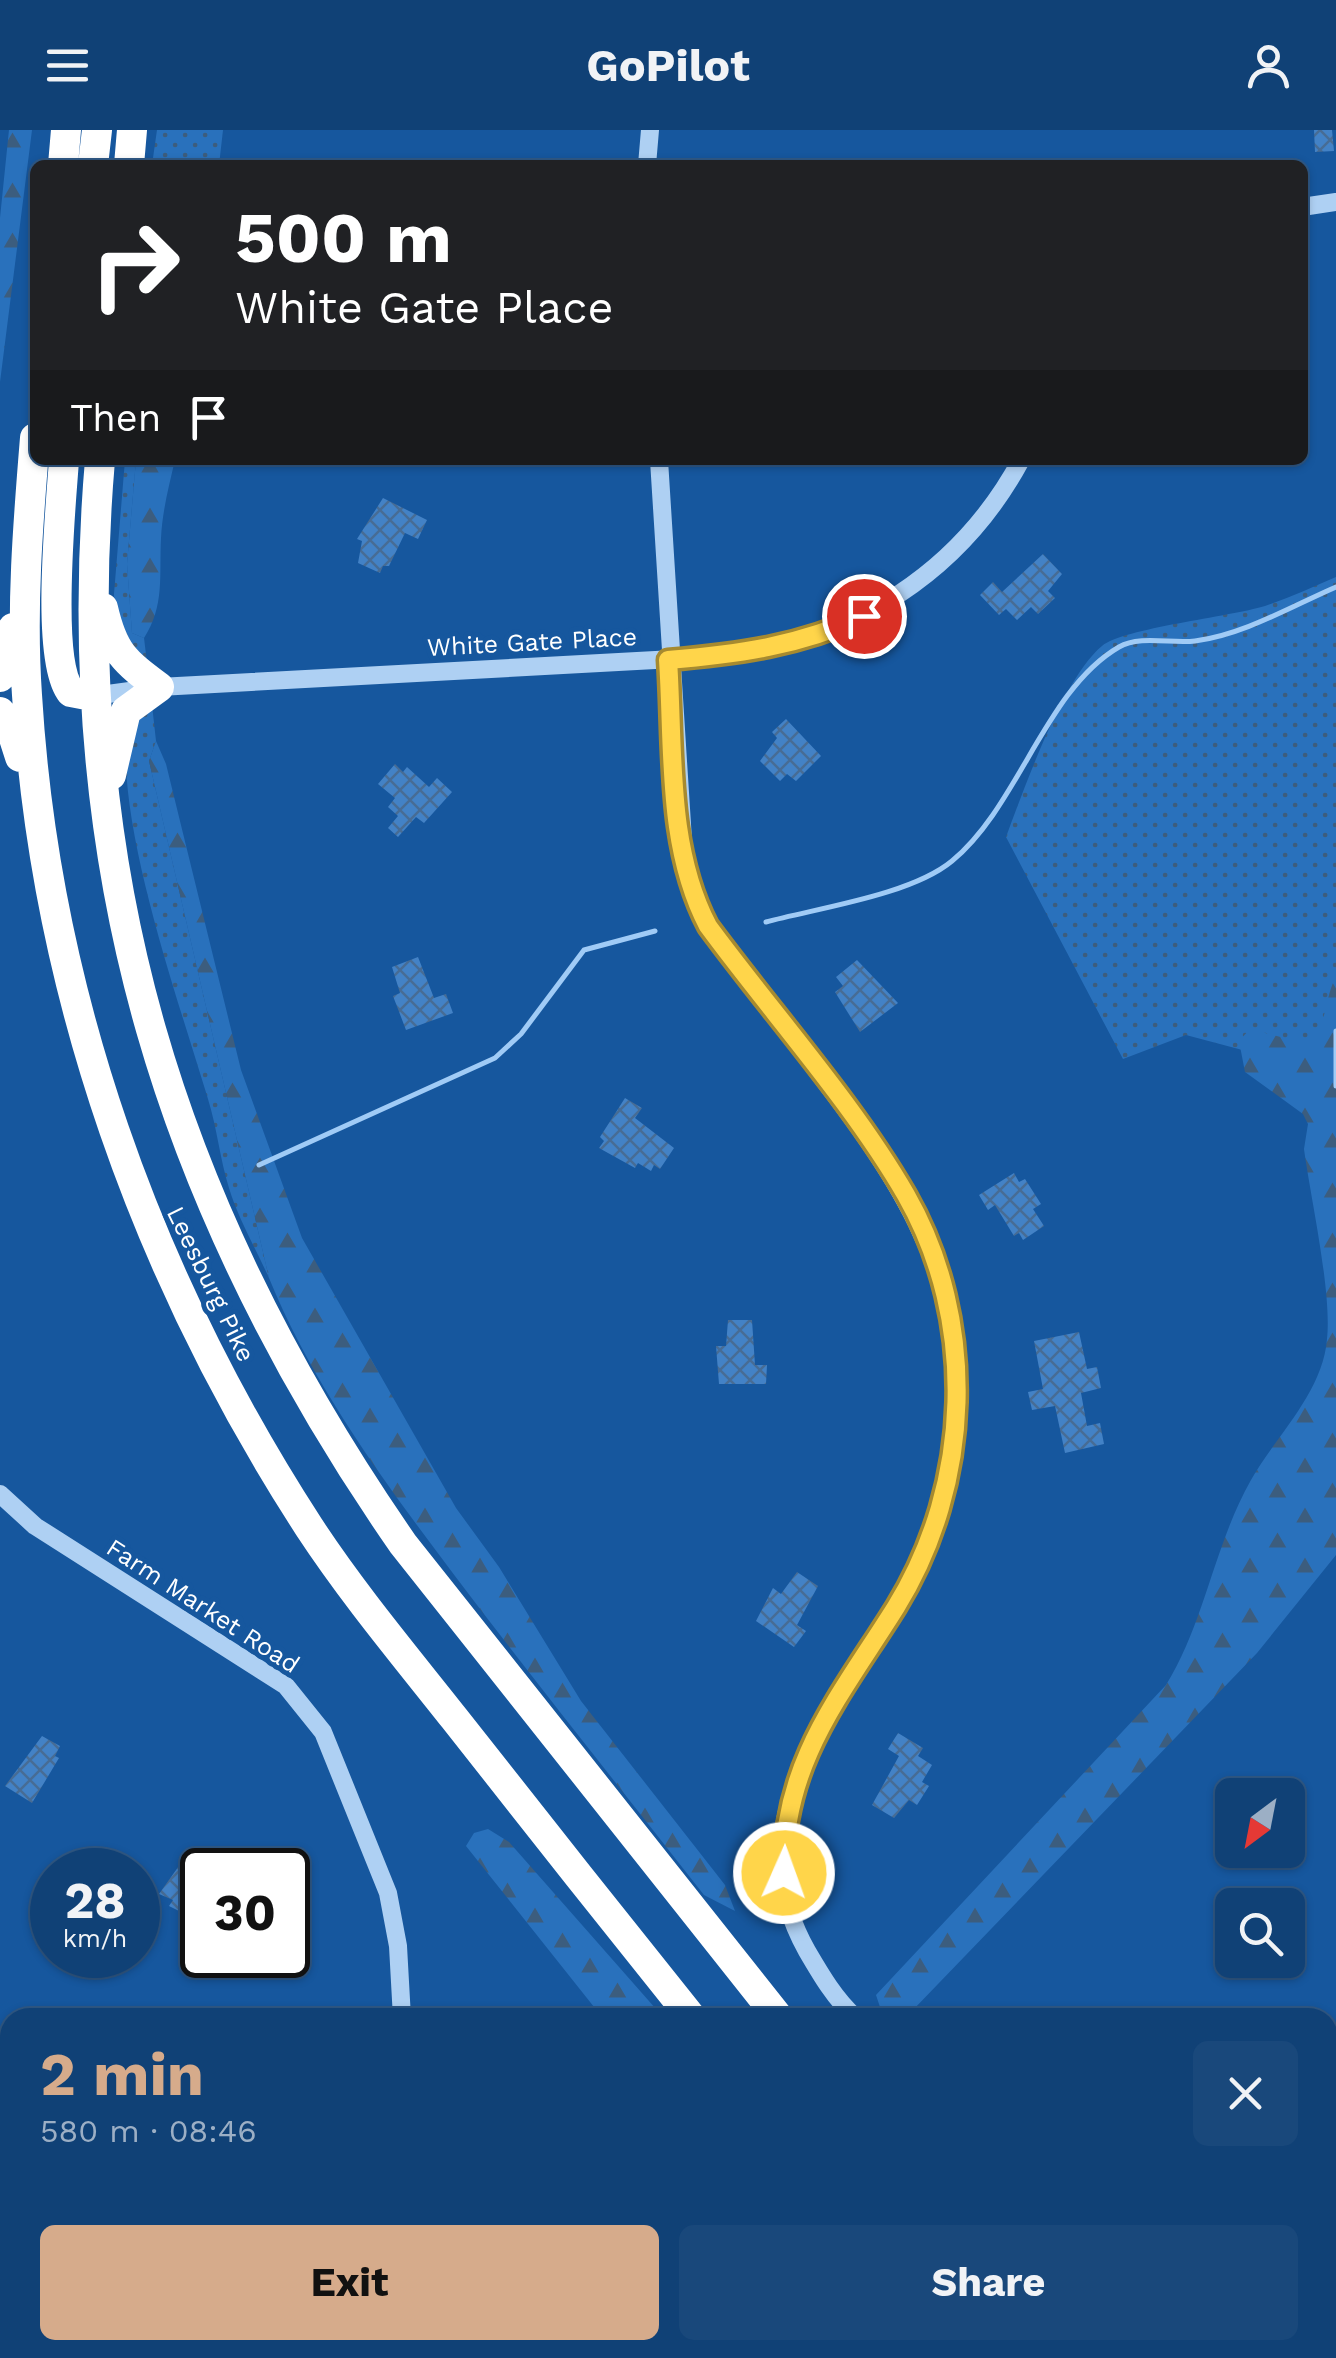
<!DOCTYPE html>
<meta charset="utf-8">
<style>
:root{--surface:#104176;--page:#19487b;--text:#f1f3f6;--muted:#9cafc5;--line:#305a88;--accent:#d6ab8b}
body{margin:0;font-family:"Work Sans",sans-serif;background:var(--page);color:var(--text);height:100vh;display:flex;flex-direction:column;font-size:38px;white-space:nowrap}
*{box-sizing:border-box;margin:0}
p{font-size:32px;color:var(--muted)}
.icon{flex:none;width:55px;height:55px;fill:none;stroke:currentColor;stroke-width:2;stroke-linecap:round;stroke-linejoin:round}
.map{position:relative;flex:1;overflow:hidden}
.details{position:absolute;left:0px;top:1878px;width:1338px;height:352px;display:flex;flex-direction:column;background:var(--surface);border-radius:30px 30px 0 0;box-shadow:0 2px 8px #0004,0 0 0 2px var(--line)}
.details>*{flex:none}
.hud{position:absolute;left:30px;top:30px;width:1278px;height:305px;border-radius:15px;box-shadow:0 2px 8px #0004,0 0 0 2px var(--line);background:#202124;color:#fff;overflow:hidden}
.needle{width:65px;rotate:212deg}
.buttons{position:absolute;left:1215px;top:1648px;display:grid;gap:20px}
.buttons a{display:grid;place-items:center;width:90px;height:90px;border-radius:15px;background:var(--surface);box-shadow:0 2px 8px #0004,0 0 0 2px var(--line);font-size:50px}
.speed{position:absolute;left:30px;top:1718px;display:flex;gap:20px;font-size:50px;font-weight:700;text-align:center}
.speed>*{display:grid;place-content:center;width:130px;height:130px;border-radius:50%;background:var(--surface);box-shadow:0 2px 8px #0004,0 0 0 2px var(--line);line-height:1}
.speed small{font-size:25px;font-weight:400}
.speed .limit{border:5px solid #111;border-radius:15px;background:#fff;color:#111}
.pin{position:absolute;display:grid;place-items:center;width:85px;height:85px;color:#fff;margin:-42px;border:5px solid #fff;border-radius:50%;box-shadow:0 2px 10px #0007}
.me{position:absolute;width:110px;margin:-55px;rotate:2deg;stroke-linejoin:round;filter:drop-shadow(0 0 8px #0008)}
.turn{display:flex;align-items:center;gap:35px;height:210px;padding:0 40px;font-size:45px}
.turn .icon{width:130px;height:130px;stroke-width:2.5}
.turn b{display:block;font-size:70px;line-height:85px}
.then{display:flex;align-items:center;height:95px;padding:0 40px;background:#0003;gap:20px;font-size:38px}
.round{display:grid;place-items:center;flex:none;width:105px;height:105px;border-radius:15px;background:var(--page)}
.overview{display:flex;align-items:center;justify-content:space-between;height:170px;padding:0 40px}
h1{font-size:60px;font-weight:700;line-height:75px;color:var(--accent)}
.action{display:flex;gap:20px;margin-top:auto;padding:20px 40px}
.action a{flex:1;height:115px;border-radius:15px;background:var(--accent);color:#111;font-size:40px;font-weight:700;line-height:115px;text-align:center}
.action a+a{background:var(--page);color:var(--text)}
header{display:flex;justify-content:space-between;align-items:center;height:130px;padding:0 40px;background:var(--surface);font-size:45px;font-weight:700}
.map>svg:first-child{display:block}
</style>
<header><svg class="icon" aria-label="menu" viewBox="0 0 24 24"><path d="M4 6h16M4 12h16M4 18h16"/></svg>GoPilot<svg class="icon" aria-label="person" viewBox="0 0 24 24"><circle cx="12" cy="8" r="4"/><path d="M4 21q1-7 8-7t8 7"/></svg></header>
<div class="map">
<svg width="1336" height="2228" viewBox="0 0 1336 2228">
<defs>
<pattern id="grass-dots" width="8" height="8" patternUnits="userSpaceOnUse" patternTransform="scale(2.5)"><rect width="8" height="8" fill="#2971bc"/><path d="M2 2h.1M6 6h.1" fill="none" stroke="#3c5d7e" stroke-width="1.8" stroke-linecap="round"/></pattern>
<pattern id="forest-firs" width="22" height="20" patternUnits="userSpaceOnUse" patternTransform="scale(2.5)"><rect width="22" height="20" fill="#2971bc"/><path d="M5 1l3.5 6h-7zM16 11l3.5 6h-7z" fill="#3c5d7e"/></pattern>
<pattern id="building-cross-hatch" width="8" height="8" patternUnits="userSpaceOnUse" patternTransform="scale(2.5)"><rect width="8" height="8" fill="#4382c6"/><path d="M0 0l8 8M0 8l8-8" fill="none" stroke="#476c95"/></pattern>
</defs>
<rect width="100%" height="100%" fill="#16579e"/>
<path fill="url(#grass-dots)" d="M157 0H223L219 35H152Z
M125 330H136L127 434 132 503 144 508 147 533 116 503 114 464Z
M1336 447V1006L1265 926 1186 905 1123 929 1006 707C1024 659 1063 548 1102 516 1124 498 1229 487 1265 476 1289 468 1313 457 1336 447Z
M152 575 156 611 149 631 269 1148C256 1119 238 1088 229 1058 220 1029 217 998 208 969 181 878 110 679 129 591Z"/>
<path fill="url(#forest-firs)" d="M9 0H32L0 252V88Z
M136 330H175C169 355 162 383 161 408 159 445 165 476 144 508L132 503 127 434Z
M156 611 166 634 241 940 302 1108 456 1378 499 1437 581 1571 725 1755 735 1781 704 1765C621 1659 536 1553 455 1446 385 1353 313 1256 269 1148L149 631Z
M1336 846V1425L1257 1523 911 1882 902 1887 883 1886 876 1865 1166 1555C1205 1492 1214 1415 1251 1350 1276 1306 1323 1262 1327 1209 1332 1162 1311 1070 1304 1019L1308 994 1303 984 1245 942 1239 911 1250 899 1308 914C1329 891 1323 873 1336 846Z
M488 1699 509 1712 663 1887H602L466 1716 474 1703Z"/>
<g fill="none" stroke-linecap="round" stroke-linejoin="round">
<path stroke="#a0cbf6" stroke-width="5" d="M766 792C818 778 911 765 952 731 1019 676 1045 560 1119 517 1140 505 1172 514 1195 511 1243 505 1292 476 1336 457
M1336 901V956
M259 1035 495 928 521 904 584 820 655 801"/>
</g>
<path fill="url(#building-cross-hatch)" d="M1314 0H1332L1334 21 1315 22Z
M383 368 427 390 418 409 405 403 389 436H383L380 443 358 433 362 411 357 409Z
M1043 424 1062 444 1048 461 1055 468 1038 484 1031 477 1017 490 1006 479 999 485 980 465 993 452 1002 462Z
M786 589 821 626 796 651 787 644 780 651 760 631 777 608 772 602Z
M395 634 403 642 407 637 429 657 437 648 452 662 424 693 416 687 398 707 388 698 398 686 388 677 395 668 378 654Z
M418 827 434 868 446 864 453 883 406 900 393 866 400 863 392 837Z
M857 830 898 873 860 902 835 862 843 856 836 847Z
M625 968 642 978 635 988 674 1018 660 1039 654 1035 651 1041 638 1033 635 1038 599 1018 604 1011 600 1007Z
M1014 1043 1019 1052 1025 1049 1041 1074 1033 1079 1044 1096 1023 1110 1019 1103 1014 1106 995 1075 988 1080 979 1065Z
M728 1190H752L755 1235H767L766 1254H719L716 1216H726Z
M1079 1202 1087 1239 1097 1237 1101 1258 1081 1263 1087 1296 1100 1293 1104 1314 1065 1323 1055 1276 1032 1280 1028 1262 1043 1259 1034 1211Z
M797 1442 818 1456 797 1495 806 1501 794 1517 756 1491 773 1458 781 1464Z
M898 1603 923 1618 918 1626 932 1635 922 1652 929 1656 917 1675 909 1670 894 1688 872 1675 899 1626 888 1619Z
M42 1606 60 1616 55 1626 59 1628 32 1673 5 1656Z
M181 1733 202 1744V1786L197 1798 178 1788 181 1782 169 1776 173 1770 159 1764Z"/>
<g fill="none" stroke-linecap="round" stroke-linejoin="round">
<path stroke="#aed0f3" stroke-width="18" d="M647 35 650 0
M1302 77 1336 72
M659 330 685 742C702 792 732 829 763 870 864 1006 971 1116 956 1298 951 1354 934 1407 908 1457 849 1572 728 1681 807 1821 821 1845 835 1869 856 1888
M93 566 159 557 729 526C854 509 960 443 1021 330
M0 1364 35 1396 286 1556 323 1602 388 1763 398 1816 402 1888
M1328 2066 1336 2068
M0 2155 10 2158
M494 2220 499 2228"/>
<path stroke="#fff" stroke-width="30" d="M63 35 66 0
M93 35 97 0
M129 35 132 0
M35 308C28 393 21 480 27 565 45 864 147 1147 309 1397 353 1464 405 1526 454 1588 533 1689 612 1788 692 1888
M64 330C61 375 45 531 71 562L92 566
M100 330C65 739 170 1078 403 1414L779 1888
M103 478C113 522 124 531 159 557L126 581 111 645
M0 547 13 498
M0 582 10 596 20 627
M958 2220 964 2228
M1046 2220 1052 2228"/>
</g>
<g fill="none" stroke-linecap="round" stroke-linejoin="round">
<g stroke="#a68a30" stroke-width="25">
<path id="route" d="M784 1743C782 1633 841 1565 896 1477 972 1354 978 1191 906 1065 853 973 772 883 708 796 666 716 674 618 668 530 739 524 799 516 864 486"/>
</g>
<use href="#route" stroke="#ffd54a" stroke-width="18"/>
</g>
<g text-anchor="middle" dominant-baseline="central" stroke-width="10" stroke-linejoin="round" paint-order="stroke">
<g font-size="25" fill="#fff" stroke="#16579e">
<text transform="translate(532 512) rotate(-3)">White Gate Place</text>
<text transform="translate(211 1154) rotate(64)">Leesburg Pike</text>
<text transform="translate(203 1476) rotate(33)">Farm Market Road</text>
</g>
</g>
</svg>
<div class="buttons">
<a><svg class="needle" viewBox="-14 -14 28 28"><path d="M0-13l5 13h-10z" fill="#e53935"/><path d="M0 13l5-13h-10z" fill="#9cafc5"/></svg></a>
<a><svg class="icon" aria-label="search" viewBox="0 0 24 24"><circle cx="10" cy="10" r="6"/><path d="M15 15l6 6"/></svg></a>
</div>
<div class="speed"><div>28<small>km/h</small></div><div class="limit">30</div></div>
<div class="pin" style="left:864px;top:486px;background:#d93025"><svg class="icon" aria-label="arrive" viewBox="0 0 24 24"><path d="M6 21V4h12l-3 4 3 4H6"/></svg></div>
<svg class="me" style="left:784px;top:1743px" viewBox="-20 -20 40 40"><circle r="17" fill="#ffd54a" stroke="#fff" stroke-width="3"/><path d="M0-11L8 9 0 5-8 9z" fill="#fff"/></svg>
<div class="hud">
<div class="turn"><svg class="icon" aria-label="right" viewBox="0 0 24 24"><path d="M7 20v-9h11M14 6l5 5-5 5"/></svg><div><b>500 m</b>White Gate Place</div></div>
<div class="then">Then<svg class="icon" aria-label="arrive" viewBox="0 0 24 24"><path d="M6 21V4h12l-3 4 3 4H6"/></svg></div>
</div>
<section class="details">
<div class="overview"><div><h1>2 min</h1><p>580 m · 08:46</p></div><a class="round"><svg class="icon" aria-label="close" viewBox="0 0 24 24"><path d="M6 6l12 12M18 6L6 18"/></svg></a></div>
<div class="action"><a>Exit</a><a>Share</a></div>
</section>
</div>
